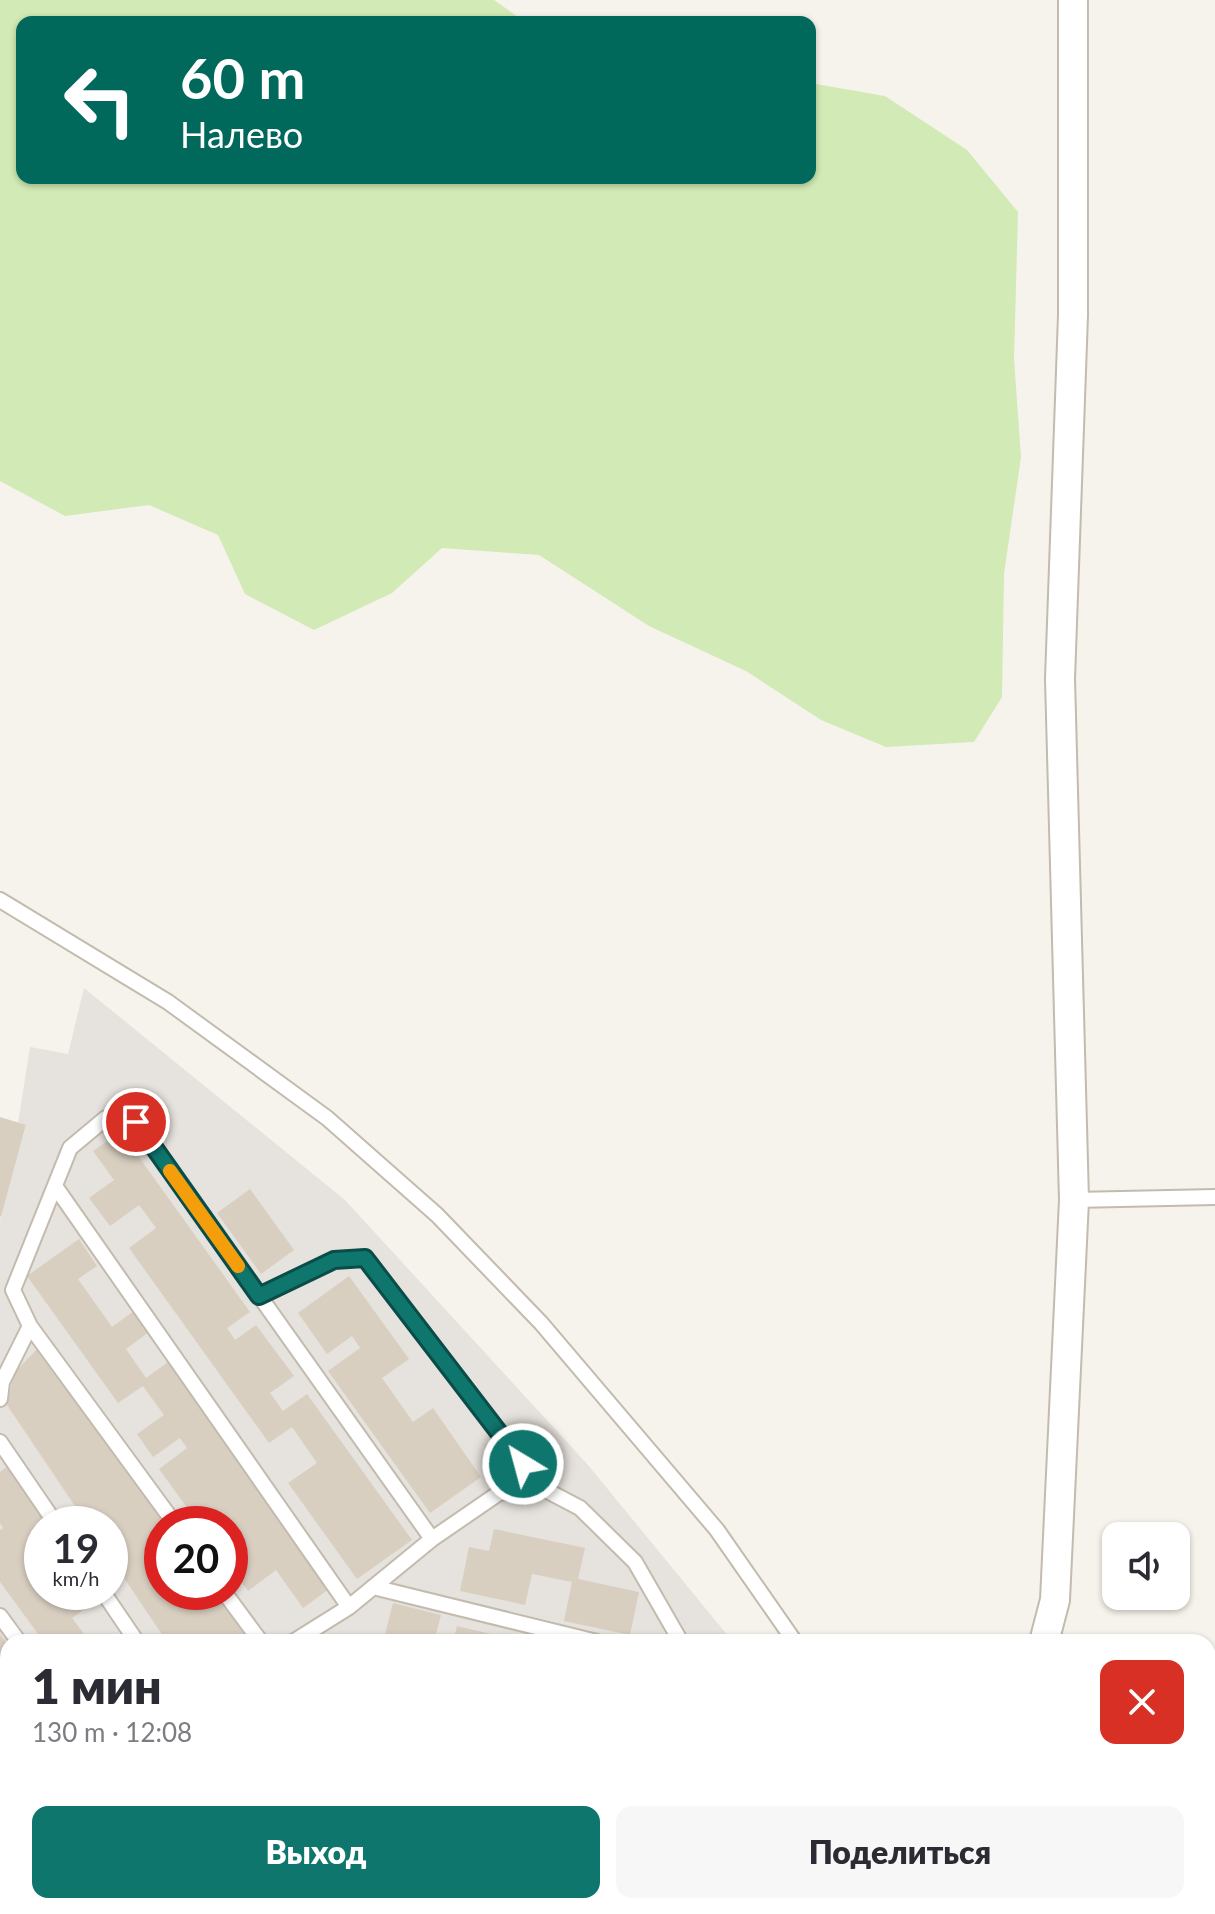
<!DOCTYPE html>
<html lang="ru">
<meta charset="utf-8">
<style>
:root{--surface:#fff;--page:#f7f7f7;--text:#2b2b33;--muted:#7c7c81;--accent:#0f766e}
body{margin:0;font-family:Lato,sans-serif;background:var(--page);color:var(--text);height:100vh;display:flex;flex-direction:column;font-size:30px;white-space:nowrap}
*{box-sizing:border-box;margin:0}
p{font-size:26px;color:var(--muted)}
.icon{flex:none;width:44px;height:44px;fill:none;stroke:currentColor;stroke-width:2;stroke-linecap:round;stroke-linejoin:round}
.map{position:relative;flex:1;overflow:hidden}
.drawer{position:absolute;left:0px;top:1634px;width:1216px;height:280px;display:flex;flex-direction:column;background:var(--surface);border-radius:24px 24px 0 0;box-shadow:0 2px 6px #0004}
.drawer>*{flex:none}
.banner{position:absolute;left:16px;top:16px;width:800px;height:168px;border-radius:16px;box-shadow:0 2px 6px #0004;background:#00695c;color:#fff;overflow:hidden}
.tools{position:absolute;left:1102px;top:1522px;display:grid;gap:16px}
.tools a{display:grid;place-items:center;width:88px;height:88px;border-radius:16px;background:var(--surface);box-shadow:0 2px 6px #0004;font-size:40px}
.speed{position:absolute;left:24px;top:1506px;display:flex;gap:16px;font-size:40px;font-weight:700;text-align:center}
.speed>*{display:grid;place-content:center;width:104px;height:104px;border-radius:50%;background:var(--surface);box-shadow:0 2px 6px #0004;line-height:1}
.speed small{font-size:20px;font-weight:400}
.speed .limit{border:12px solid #d22;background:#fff;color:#111}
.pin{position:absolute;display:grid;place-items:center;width:68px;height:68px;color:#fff;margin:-34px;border:4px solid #fff;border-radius:50%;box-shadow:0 2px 8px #0007}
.me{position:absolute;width:88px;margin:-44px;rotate:323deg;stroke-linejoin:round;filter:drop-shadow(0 0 6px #0008)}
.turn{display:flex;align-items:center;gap:28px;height:168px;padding:0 32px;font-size:36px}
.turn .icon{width:104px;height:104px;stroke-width:2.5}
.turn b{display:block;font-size:56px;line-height:68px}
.round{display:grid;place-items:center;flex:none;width:84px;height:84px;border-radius:16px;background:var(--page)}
.head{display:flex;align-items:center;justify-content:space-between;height:136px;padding:0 32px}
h1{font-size:48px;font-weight:800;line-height:60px}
.cta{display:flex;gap:16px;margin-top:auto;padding:16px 32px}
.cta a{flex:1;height:92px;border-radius:16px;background:var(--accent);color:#fff;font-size:32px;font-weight:800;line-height:92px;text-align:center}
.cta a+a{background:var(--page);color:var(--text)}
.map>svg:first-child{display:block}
</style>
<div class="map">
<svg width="1215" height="1914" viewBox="0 0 1215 1914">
<rect width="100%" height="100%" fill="#f6f3ec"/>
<path fill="#eae5da" d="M833 1906H1081L1088 1914H821Z"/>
<path fill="#e6e2dd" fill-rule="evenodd" d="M84 988 345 1200 588 1465 733 1642H8V1780L0 1778V1220L26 1126 18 1123 30 1047 68 1054ZM42 1524H110V1592H42ZM162 1524H230V1592H162Z
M157 1906H599L588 1914H155Z"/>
<path fill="#d2eab5" d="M0 0H494L525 22H22V178H810V83L885 96 967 150 1018 212 1014 359 1021 457 1004 574 1002 697 974 742 886 747 821 720 746 671 649 626 539 555 442 548 392 593 314 630 245 594 218 535 149 505 65 516 0 481Z"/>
<path fill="#d8cfc1" d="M0 1117 26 1125 1 1217 0 1216Z
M121 1132 250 1312 227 1328 235 1340 256 1325 294 1376 270 1393 283 1411 307 1394 412 1540 357 1579 288 1483 317 1463 292 1427 269 1443 129 1248 156 1228 139 1205 110 1226 89 1198 114 1180 93 1151Z
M250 1189 294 1250 261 1274 217 1213Z
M79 1239 97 1266 78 1279 112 1327 134 1311 149 1332 126 1349 146 1378 171 1360 333 1586 303 1608 276 1570 248 1591 230 1567V1524H199L159 1469 187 1448 180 1438 153 1457 137 1434 164 1415 143 1386 118 1403 27 1276Z
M349 1276 409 1359 382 1378 413 1422 433 1408 481 1477 430 1513 328 1371 360 1348 352 1336 327 1354 298 1313Z
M40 1346 168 1524H162V1592H217L254 1642H167L110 1557V1524H87L7 1405 14 1373Z
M15 1461 61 1524H42V1592H62L64 1595 68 1592H100L103 1596 72 1618 90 1642H44L0 1582V1530L3 1528 0 1523V1472Z
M494 1529 585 1548 578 1579 639 1592 630 1635 564 1621 572 1582 532 1574 525 1605 460 1591 469 1547 489 1551Z
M393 1603 441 1615 434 1642H383Z
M457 1626 520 1641V1642H453Z
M0 1634 8 1645V1725L4 1718 0 1721Z
M0 1784 8 1787V1844L0 1842Z
M0 1857 8 1859V1906H20L18 1914H0Z
M158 1906H248L272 1913 155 1914Z
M520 1906H601L590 1914H509Z"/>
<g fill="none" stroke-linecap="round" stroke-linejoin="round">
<g stroke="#c2bbae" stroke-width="18">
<path id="lane" d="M0 900 168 1002 327 1118 437 1215 541 1323 717 1530 795 1642
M1074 1200 1215 1197
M259 1296 334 1260 365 1258 540 1487
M30 1326 175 1524
M0 1399 2 1382 30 1326 13 1290 70 1148 106 1118 136 1122 432 1539 349 1607 55 1186
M0 1442 56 1524
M432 1539 499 1493 540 1487 580 1508 635 1562 681 1642
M373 1587 597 1642
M103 1592 137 1642
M224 1592 261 1642
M0 1616 19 1642
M293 1642 349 1607
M328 1906 353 1914
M86 1914 88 1906
M487 1914 498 1906"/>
</g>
<g stroke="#c2bbae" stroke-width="32">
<path id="street" d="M1044 1642 1055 1600 1074 1200 1060 679 1073 315V0
M789 1914 800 1906
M983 1914 985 1906"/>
</g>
<use href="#lane" stroke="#fff" stroke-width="14"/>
<use href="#street" stroke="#fff" stroke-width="28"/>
</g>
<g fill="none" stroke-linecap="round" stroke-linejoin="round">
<g stroke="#0a4d48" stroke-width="20">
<path id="route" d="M136 1122 259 1296 334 1260 365 1258 523 1464"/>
</g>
<use href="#route" stroke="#0f766e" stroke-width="14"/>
<path stroke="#f59e0b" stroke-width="14" d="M170 1171 238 1266"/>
</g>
</svg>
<div class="tools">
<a><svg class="icon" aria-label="sound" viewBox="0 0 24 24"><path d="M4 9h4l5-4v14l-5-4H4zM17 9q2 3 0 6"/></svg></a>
</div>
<div class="speed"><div>19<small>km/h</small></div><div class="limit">20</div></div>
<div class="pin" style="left:136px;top:1122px;background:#d93025"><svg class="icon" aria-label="arrive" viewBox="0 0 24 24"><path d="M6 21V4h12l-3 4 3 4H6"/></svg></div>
<svg class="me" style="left:523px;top:1464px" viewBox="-20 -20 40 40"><circle r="17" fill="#0f766e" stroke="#fff" stroke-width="3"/><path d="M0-11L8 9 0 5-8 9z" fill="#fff"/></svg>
<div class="banner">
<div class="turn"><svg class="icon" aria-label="left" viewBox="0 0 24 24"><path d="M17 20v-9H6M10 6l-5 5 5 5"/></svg><div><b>60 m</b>Налево</div></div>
</div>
<section class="drawer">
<div class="head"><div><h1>1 мин</h1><p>130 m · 12:08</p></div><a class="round" style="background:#d93025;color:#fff"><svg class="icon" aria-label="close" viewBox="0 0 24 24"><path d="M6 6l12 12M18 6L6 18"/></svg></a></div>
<div class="cta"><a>Выход</a><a>Поделиться</a></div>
</section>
</div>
